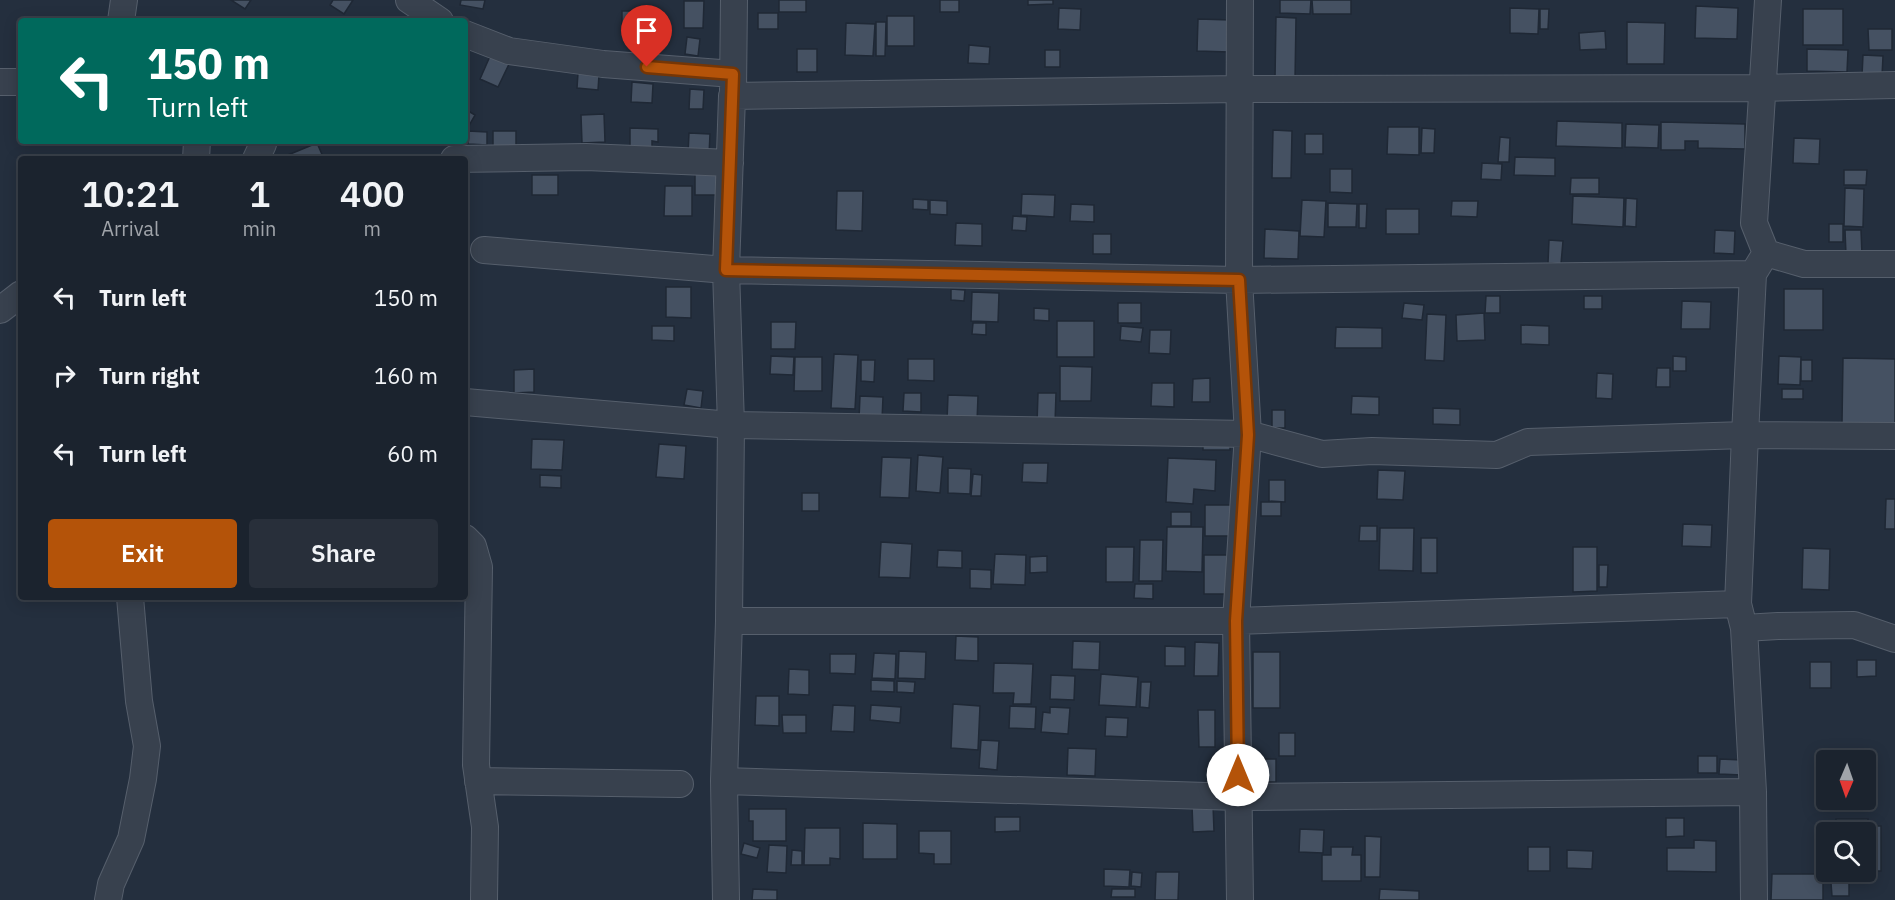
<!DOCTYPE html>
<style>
:root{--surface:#1b232e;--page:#282f3a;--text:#f1f3f6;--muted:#a0a4aa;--line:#39404a;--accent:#b45309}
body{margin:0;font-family:"IBM Plex Sans",sans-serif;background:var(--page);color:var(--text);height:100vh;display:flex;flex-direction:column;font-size:22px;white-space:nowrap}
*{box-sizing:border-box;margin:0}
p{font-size:20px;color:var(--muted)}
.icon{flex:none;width:33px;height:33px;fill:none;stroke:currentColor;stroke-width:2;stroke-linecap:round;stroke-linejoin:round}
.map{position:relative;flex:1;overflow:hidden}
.side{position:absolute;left:18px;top:156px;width:450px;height:444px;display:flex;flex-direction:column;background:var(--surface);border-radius:6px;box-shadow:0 3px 15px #0003,0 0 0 2px var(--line)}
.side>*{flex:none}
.guide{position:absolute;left:18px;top:18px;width:450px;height:126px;border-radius:6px;box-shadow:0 3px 15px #0003,0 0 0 2px var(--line);background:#00695c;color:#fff;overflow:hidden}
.needle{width:39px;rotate:182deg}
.fabs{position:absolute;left:1816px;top:750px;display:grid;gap:12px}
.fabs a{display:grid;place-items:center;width:60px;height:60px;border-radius:6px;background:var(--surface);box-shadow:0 3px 15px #0003,0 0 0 2px var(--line);font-size:30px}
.pin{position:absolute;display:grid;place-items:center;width:51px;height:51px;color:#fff;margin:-62px -26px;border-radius:50% 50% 50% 0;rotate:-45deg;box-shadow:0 0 6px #0007}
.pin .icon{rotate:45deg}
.me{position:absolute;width:66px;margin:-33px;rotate:0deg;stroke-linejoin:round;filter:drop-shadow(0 0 4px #0008)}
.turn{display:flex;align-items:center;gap:21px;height:126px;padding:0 30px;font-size:27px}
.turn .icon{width:78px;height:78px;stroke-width:2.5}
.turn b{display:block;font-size:42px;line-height:51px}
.eta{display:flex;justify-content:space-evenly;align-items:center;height:102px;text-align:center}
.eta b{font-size:36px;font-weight:600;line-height:42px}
.primary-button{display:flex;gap:12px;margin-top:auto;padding:12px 30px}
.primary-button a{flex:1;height:69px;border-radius:6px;background:var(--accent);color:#fff;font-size:24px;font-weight:600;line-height:69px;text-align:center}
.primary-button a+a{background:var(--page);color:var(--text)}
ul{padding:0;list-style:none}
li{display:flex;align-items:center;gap:18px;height:78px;padding:0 30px}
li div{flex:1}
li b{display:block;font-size:22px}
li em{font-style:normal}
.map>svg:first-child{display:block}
</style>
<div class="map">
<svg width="1895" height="900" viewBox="0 0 1895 900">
<rect width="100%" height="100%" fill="#242f3e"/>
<path fill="#455162" stroke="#1f2835" stroke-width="1.5" d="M231 0H251L245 9Z
M333 0H353L344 14 330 5Z
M461 0H485L483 9 460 5Z
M779 0H806V12H779Z
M940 0H959V12H940Z
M1028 0H1053V4L1028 5Z
M1280 0H1311L1310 14 1280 13Z
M1312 0H1351V14H1313Z
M684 1H704L703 28H684Z
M1696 6 1738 8 1737 39 1695 38Z
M1059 8 1081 9 1080 30 1058 29Z
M1510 8 1539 9 1538 34 1510 33Z
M1540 9H1549L1548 29H1540Z
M1803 9H1843V45H1803Z
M622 11H643L642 28 622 27Z
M758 13H778V29H758Z
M887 16H914V46H887Z
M1276 17 1296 18 1295 80 1275 79Z
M1198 19 1231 20 1230 52 1197 51Z
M876 22H886L885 56H876Z
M1627 22 1665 23 1664 64H1627Z
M846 23 875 24 873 56 845 55Z
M1868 29H1892V50H1869Z
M1605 31 1606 49 1580 50 1579 33Z
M687 37 700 39 698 56 685 54Z
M969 45 990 47 989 64 968 63Z
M797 49H817V72H797Z
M1807 49 1848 50 1847 72 1807 71Z
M1045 50H1060V67H1045Z
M491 54 510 62 498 87 480 79Z
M1863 55 1883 56 1882 76H1862Z
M578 73 599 75 598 90 577 88Z
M632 82 653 84 652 103 631 102Z
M690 89 704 90 703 109H689Z
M465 109 475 115 467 129 465 128Z
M604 114 605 142 582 143 581 115Z
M1557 121 1622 123V148L1556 146Z
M1661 122 1745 124V149L1698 148V141H1685V150H1661Z
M1626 124 1659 125 1658 148 1625 147Z
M1388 127H1419V155L1387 154Z
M630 128 658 129V142L652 141V150L630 149Z
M1422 128 1435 129 1434 153H1421Z
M1273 130 1292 131 1291 178H1272Z
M468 131 487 132V145L468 144Z
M493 131H516V147H493Z
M689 133 710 134 709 155 688 154Z
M1305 134H1323V154H1305Z
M1500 137 1510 138 1509 162H1498Z
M1794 138 1820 139 1819 164 1793 163Z
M317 143 324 159H284L283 157Z
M1515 157 1555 158V176L1514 175Z
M1482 163 1502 164 1501 180 1481 179Z
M1330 169H1352V193L1330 192Z
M1844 170H1867L1866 185H1844Z
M695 174 717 175 716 195H695Z
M532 175H558V195H532Z
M1571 178H1599V194H1570Z
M665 186H692V216H664Z
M1845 188 1864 189 1863 227 1844 226Z
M837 191H863L862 231 836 230Z
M1022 194 1055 195 1054 217 1021 215Z
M1573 196 1624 198 1623 227 1572 224Z
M1626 198 1637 199 1636 227 1625 226Z
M913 199 928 200V210L913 209Z
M930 200 947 201V215L930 214Z
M1302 200 1326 201 1324 237 1300 236Z
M1452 201H1478L1477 217 1451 216Z
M1328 203 1357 204 1356 227H1328Z
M1071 204 1094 205V222L1070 221Z
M1359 204H1367L1366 228H1359Z
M1386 209H1419V234H1386Z
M1013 216 1027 217 1026 231 1012 230Z
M956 223 982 224V246L955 245Z
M1829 224H1843V242H1829Z
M1265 229 1299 231 1298 259 1264 258Z
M1715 230 1735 231 1734 254 1714 253Z
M1845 230H1861L1862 255H1846Z
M1093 234H1111V254H1093Z
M1549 240 1563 241 1561 264 1548 263Z
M666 287H691V318L666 317Z
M951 289 965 290 964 301 951 300Z
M1784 289H1823V330H1784Z
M972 292 999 293 998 322 971 321Z
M1486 296H1500V313H1485Z
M1584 296H1602V309H1584Z
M1682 301 1711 302 1710 329H1681Z
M1118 303H1141V323H1118Z
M1404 303 1424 305 1422 320 1402 318Z
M1034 308 1049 309V321L1034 320Z
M1484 313 1485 340 1457 341 1456 315Z
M1427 314 1446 315 1444 361 1425 360Z
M1057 321H1094V357H1057Z
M771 322H796L795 349H771Z
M973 323H986V335L972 334Z
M1521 325 1549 326V345L1521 344Z
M652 326H674V341L652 340Z
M1121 326 1143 328 1141 342 1120 340Z
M1336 327 1382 328V348H1335Z
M1150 330H1171L1170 354 1149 353Z
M834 354 858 355 855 409 831 408Z
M771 356 794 357 793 375 770 374Z
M1673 356 1686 357V371H1673Z
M1779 356 1801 357 1800 385 1778 384Z
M795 357H822V391H794Z
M1843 358 1895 359V424L1842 423Z
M908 359H934V381L908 380Z
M861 360H875L874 382 861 381Z
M1801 360H1812V381H1801Z
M1060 366 1092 367 1091 401H1060Z
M1657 368H1670V387H1656Z
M534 369V392L514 393V370Z
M1597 373 1613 374 1612 399 1596 398Z
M1210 378V402H1192L1193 379Z
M1152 383H1174V407L1151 406Z
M687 389 703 391 701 408 684 405Z
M1782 389H1803V399H1782Z
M904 393H921V412L903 411Z
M1038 393H1056L1055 424H1037Z
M948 395 978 396 977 422 947 421Z
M860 396 883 397 882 420 859 419Z
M1352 396 1379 397V415L1351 414Z
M1433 408 1460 409V425L1433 424Z
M1272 410H1285V428H1272Z
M1230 438V450H1203V439Z
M532 439 564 440 562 470 531 469Z
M659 444 686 446 684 479 656 477Z
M918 455 943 457 940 493 916 491Z
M882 457 911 458 909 498 880 497Z
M1168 458 1216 460 1215 491 1194 489 1193 504 1166 502Z
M1023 463H1048L1047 483 1022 482Z
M948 468 971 469 970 494 948 493Z
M1378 470 1405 471 1403 500 1377 499Z
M973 474 982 475 981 496H971Z
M540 475 561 476V488L540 487Z
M1269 480H1285V502L1269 501Z
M802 493H819V511H802Z
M1886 499H1895V529H1885Z
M1261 502H1281V516H1261Z
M1205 505H1232V536H1205Z
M1171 512H1191V526H1171Z
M1683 524 1712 525 1711 547 1682 546Z
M1360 526H1377V541H1359Z
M1167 527H1203L1202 572 1166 571Z
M1380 528H1414L1413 571 1379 570Z
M1421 538H1437V573H1421Z
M1140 540H1163L1162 581H1139Z
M881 542 912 544 910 578 879 577Z
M1106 547H1134L1133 582H1106Z
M1573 547H1597V591L1573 592Z
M1803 548 1830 549 1829 590 1802 589Z
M938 550 962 551V568L937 567Z
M995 554 1026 555 1025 585 993 584Z
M1204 555H1227V594H1204Z
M1047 556V572L1030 573V557Z
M1599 565H1608L1607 587H1599Z
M970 569 991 570V589L970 588Z
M1135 584H1153V599L1134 598Z
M956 636 978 637V661L955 660Z
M1073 641 1100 642 1099 670 1072 669Z
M1195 642 1219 643 1218 676H1194Z
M1165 646 1185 647V666H1165Z
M899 651 926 652 925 679 898 678Z
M1253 652H1280V708H1253Z
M874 653 896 654 895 679 872 678Z
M830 654H856L855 674 830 673Z
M1857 660H1876V676L1857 677Z
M1810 662H1831V688H1810Z
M994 663 1033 664 1031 704H1013L1014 693H993Z
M789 669 809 670V695L788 694Z
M1101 674 1138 677 1136 707 1099 705Z
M1051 675 1075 676 1074 700 1050 699Z
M871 680 894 681V692L871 691Z
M897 681 915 682 914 693 897 692Z
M1141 682H1151L1149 708 1140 707Z
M756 696H779V726L755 725Z
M953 704 980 706 978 750 951 748Z
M833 705 855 706 854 732 831 731Z
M871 705 901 707 900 723 870 720Z
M1010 706 1036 707 1035 729 1009 728Z
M1050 707 1070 708 1068 734 1041 732 1043 712 1050 713Z
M1198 710H1215V747H1199Z
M782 715H806V733H783Z
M1106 717 1128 718 1127 737 1105 736Z
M1279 733H1295V756H1279Z
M981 740 999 741 997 770 979 768Z
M1068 748 1096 749 1095 776 1067 775Z
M1698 756H1717V773H1698Z
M1264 759H1276V782H1264Z
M1720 759 1742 760V775L1719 774Z
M1192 805H1213L1214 831 1193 832Z
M749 809H786V841H753V821H749Z
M995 817H1020V831L995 832Z
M1666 818H1684V836L1666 837Z
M1836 819H1868V826H1881V871H1866V832H1836Z
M863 823 897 824V859H863Z
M805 828H840V859L830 858V865H804Z
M1300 829 1324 830 1323 853 1299 852Z
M919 831H951V864H934V854L919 853Z
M1365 836 1381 837 1380 877H1365Z
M1694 840 1716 841V872L1667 871V848H1694Z
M744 843 760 848 757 858 741 854Z
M769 845 787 846 786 873 767 872Z
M1331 847H1353L1352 855H1361V881H1322V855H1331Z
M1528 847H1550V871H1528Z
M792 850 802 851V865H791Z
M1567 850 1593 851 1592 869 1567 868Z
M1104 869 1130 870 1129 887 1104 886Z
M1132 872 1142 873 1141 887 1131 886Z
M1156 872H1179L1178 900H1155Z
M1772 874H1823V900H1771Z
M1831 883H1849V896H1832Z
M753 889 777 890V900H752Z
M1112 889H1135V897H1111Z
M1380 889 1419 891V900H1379Z"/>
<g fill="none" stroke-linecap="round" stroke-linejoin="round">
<g stroke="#565f6c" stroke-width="28">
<path id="minor" d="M409 0 440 21
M1768 0 1754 223 1766 253 1804 264H1895
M121 21 124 0
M465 34 509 51 603 64 733 74
M0 82H21
M733 90 734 0
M196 159 197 141
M256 159 263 144
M454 159 586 157 730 163
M484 250 726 270 732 96 1240 89 1761 88 1895 85
M0 310 21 294
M465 402 731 425 726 270 1239 280 1753 274 1766 253
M465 538 473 546 479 567 476 765 485 827 484 900
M1738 604 1744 628 1753 792 1754 900
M729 621 731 425 1248 434 1322 454 1372 451 1497 455 1528 442 1745 435 1753 274
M1744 628 1778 626 1854 625 1895 639
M478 781 680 784
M724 781 729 621H1236L1738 604 1745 435 1895 436
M108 900 111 884 131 839 143 779 147 746 139 701 130 597
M726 900 724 781 1238 797 1753 792
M1240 900 1236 621 1248 434 1239 280 1240 0"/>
</g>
<use href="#minor" stroke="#38414e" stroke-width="26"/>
</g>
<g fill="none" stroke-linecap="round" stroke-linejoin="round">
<g stroke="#753606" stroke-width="15">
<path id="route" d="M647 67 733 74 726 270 1239 280 1248 435 1236 621 1238 775"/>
</g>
<use href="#route" stroke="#b45309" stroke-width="10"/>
</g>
</svg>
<div class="fabs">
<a><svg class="needle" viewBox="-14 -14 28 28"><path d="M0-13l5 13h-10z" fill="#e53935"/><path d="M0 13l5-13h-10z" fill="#a0a4aa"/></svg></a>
<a><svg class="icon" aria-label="search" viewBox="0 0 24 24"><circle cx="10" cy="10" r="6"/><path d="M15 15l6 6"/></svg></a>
</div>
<div class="pin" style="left:647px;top:67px;background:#d93025"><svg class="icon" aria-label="arrive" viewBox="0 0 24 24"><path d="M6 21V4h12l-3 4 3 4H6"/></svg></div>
<svg class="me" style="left:1238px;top:775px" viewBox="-20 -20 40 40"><circle r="19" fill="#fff"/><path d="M0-13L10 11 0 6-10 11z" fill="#b45309"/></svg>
<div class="guide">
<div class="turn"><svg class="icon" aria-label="left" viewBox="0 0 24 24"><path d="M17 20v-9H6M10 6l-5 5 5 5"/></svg><div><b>150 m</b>Turn left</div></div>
</div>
<section class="side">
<div class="eta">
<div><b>10:21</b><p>Arrival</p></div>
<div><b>1</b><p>min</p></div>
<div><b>400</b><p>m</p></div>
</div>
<ul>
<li><svg class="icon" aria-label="left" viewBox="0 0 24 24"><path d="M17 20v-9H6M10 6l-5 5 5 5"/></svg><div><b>Turn left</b></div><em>150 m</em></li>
<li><svg class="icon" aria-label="right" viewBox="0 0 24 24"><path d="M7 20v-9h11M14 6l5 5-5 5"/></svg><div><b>Turn right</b></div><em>160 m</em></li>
<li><svg class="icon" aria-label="left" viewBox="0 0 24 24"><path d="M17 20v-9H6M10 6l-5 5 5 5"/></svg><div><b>Turn left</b></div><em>60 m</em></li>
</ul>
<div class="primary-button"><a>Exit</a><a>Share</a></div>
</section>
</div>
